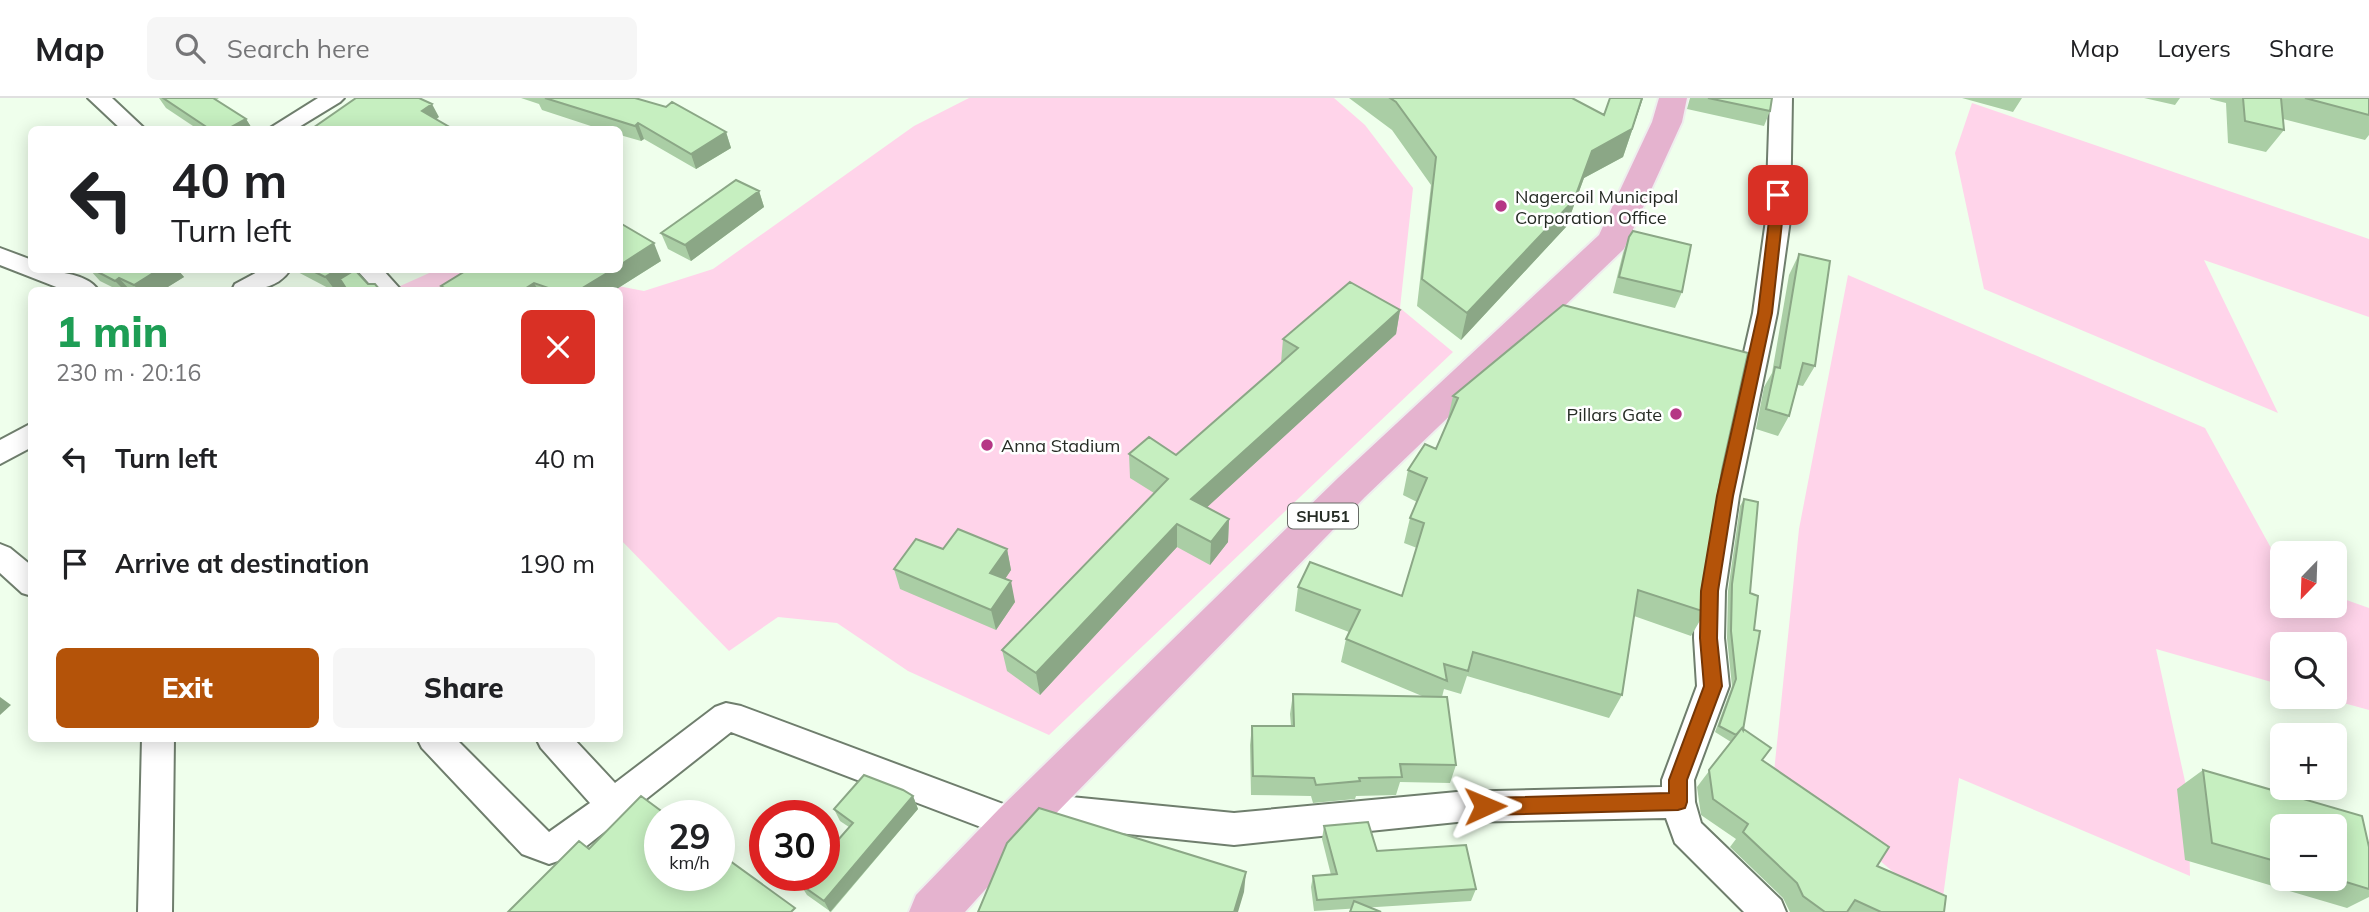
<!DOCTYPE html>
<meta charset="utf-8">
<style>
:root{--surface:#fff;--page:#f6f6f6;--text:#202124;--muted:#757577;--line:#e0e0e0;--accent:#b45309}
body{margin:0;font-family:Mulish,sans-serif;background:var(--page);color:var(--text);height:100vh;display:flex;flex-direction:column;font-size:26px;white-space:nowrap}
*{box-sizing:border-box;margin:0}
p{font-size:23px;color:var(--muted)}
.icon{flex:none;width:38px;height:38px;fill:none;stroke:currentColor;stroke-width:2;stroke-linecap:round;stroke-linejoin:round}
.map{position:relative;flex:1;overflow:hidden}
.details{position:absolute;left:28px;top:189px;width:595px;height:455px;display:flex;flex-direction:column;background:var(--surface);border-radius:10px;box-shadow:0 4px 18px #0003}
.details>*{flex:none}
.banner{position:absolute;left:28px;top:28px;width:595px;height:147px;border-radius:10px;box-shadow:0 4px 18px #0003;background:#fff;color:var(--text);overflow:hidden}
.needle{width:46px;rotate:203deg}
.controls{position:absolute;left:2270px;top:443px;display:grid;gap:14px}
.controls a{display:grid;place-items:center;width:77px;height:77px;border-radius:10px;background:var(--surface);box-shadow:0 4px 18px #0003;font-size:35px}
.speed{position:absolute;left:644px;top:702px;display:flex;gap:14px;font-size:35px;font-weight:700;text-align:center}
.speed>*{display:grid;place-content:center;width:91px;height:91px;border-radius:50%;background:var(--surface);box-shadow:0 4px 18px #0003;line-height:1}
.speed small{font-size:18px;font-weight:400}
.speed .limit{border:10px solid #d22;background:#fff;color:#111}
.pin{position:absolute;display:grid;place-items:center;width:60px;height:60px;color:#fff;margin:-30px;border-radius:14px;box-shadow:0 4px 10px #0006}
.me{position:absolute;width:77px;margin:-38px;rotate:89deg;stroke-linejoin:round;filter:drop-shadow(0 0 5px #0008)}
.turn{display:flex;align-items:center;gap:24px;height:147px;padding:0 28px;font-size:32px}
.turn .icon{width:91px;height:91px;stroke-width:2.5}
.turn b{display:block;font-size:49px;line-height:60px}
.round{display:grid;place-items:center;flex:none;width:74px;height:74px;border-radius:10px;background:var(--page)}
.headline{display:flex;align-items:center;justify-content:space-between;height:119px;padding:0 28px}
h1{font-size:42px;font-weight:800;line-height:52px;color:#1e9e55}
.primary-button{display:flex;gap:14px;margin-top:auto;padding:14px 28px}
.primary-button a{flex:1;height:80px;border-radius:10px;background:var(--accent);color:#fff;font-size:28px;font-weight:800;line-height:80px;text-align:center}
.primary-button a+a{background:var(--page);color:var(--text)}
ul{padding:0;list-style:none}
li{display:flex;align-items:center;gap:21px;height:105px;padding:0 28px}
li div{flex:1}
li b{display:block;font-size:26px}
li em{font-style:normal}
header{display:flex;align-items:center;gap:42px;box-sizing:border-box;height:98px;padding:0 35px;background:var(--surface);border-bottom:2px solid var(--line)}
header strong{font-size:33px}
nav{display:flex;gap:38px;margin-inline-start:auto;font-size:24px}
.search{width:490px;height:63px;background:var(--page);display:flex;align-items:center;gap:18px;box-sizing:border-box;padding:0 24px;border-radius:10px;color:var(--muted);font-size:26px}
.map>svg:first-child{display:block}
</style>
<header>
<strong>Map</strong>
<div class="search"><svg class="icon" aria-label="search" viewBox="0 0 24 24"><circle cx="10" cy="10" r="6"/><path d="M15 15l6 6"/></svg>Search here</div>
<nav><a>Map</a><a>Layers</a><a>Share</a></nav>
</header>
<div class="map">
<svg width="2369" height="814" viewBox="0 0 2369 814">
<rect width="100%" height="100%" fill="#efffec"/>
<path fill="#ffd4ea" d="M969 0H1334L1365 27 1413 90 1400 210 1453 254 1049 637 908 573 837 525 778 519 729 553 620 441V192H401L398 189 436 172H581L597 184 644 193 713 171 914 28Z
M1972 5 2369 141V219L2204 162 2278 315 1984 191 1955 55Z
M1848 177 2205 330 2282 470V508H2334L2335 498 2369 510V612L2322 599 2334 598V546H2282V587L2156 551 2188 697 2190 778 1959 680 1941 814 1774 674 1799 431Z"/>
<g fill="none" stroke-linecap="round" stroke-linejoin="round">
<g stroke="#6f7e6d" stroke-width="4">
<path id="minor" d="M88 0H112L146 32H122Z
M318 0H344L340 4 294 32H267Z
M1770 0H1792L1790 122 1777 215 1739 398 1725 493 1724 540 1729 588 1694 682 1695 704 1701 725 1781 802 1786 814H1744L1675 745 1666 720 1457 724 1234 747 1032 726 1027 737 1015 742 731 634 584 750 570 759 549 766 522 756 422 650 417 640H455L549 734 590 705 541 650 536 640H573L615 685 715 609 726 605 741 608 1014 710 1018 699 1030 695 1234 715 1457 694 1662 689V682L1697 588 1694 540 1695 493 1711 398 1753 215 1766 122Z
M0 150 32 162V172C50 172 88 175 98 192H64L0 167Z
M261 172H290C277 192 253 192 232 192L235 186Z
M357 172H383L401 192H375Z
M32 325V349L0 366V342Z
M0 446 10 450 32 468V498L22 495 0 475Z
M142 640H174L172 814H138Z"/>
</g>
<g stroke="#eee" stroke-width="4">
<path id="primary" d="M1659 0H1687L1682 24 1624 151 1365 399 1031 741 965 814H909L916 797 999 711 1339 379 1599 137 1652 24Z"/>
</g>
<use href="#minor" fill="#fff" fill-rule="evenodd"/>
<use href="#primary" fill="#e5b3cf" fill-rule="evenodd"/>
</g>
<path fill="#aacea5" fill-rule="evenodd" d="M159 0H219L216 2 246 21 253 32H199L166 10Z
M521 0H635L726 34 731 50 696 71 644 41 641 43 620 37V32H603L542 12 539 6Z
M1349 0H1573L1604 17 1643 0 1623 59 1584 80 1566 129 1461 242 1417 208 1431 87 1392 32Z
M1690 0H1772L1770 13 1764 28 1687 11Z
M1962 0H2022L2013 14Z
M2144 0H2180L2175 7Z
M2210 0H2369V37L2365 42 2283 21 2284 32 2266 54 2228 45 2226 5 2210 1Z
M759 93 764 109 691 163 668 151 661 135Z
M1629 139 1682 194 1675 210 1613 195 1623 155Z
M1799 156 1815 268 1803 288 1798 287 1789 318 1778 338 1756 331 1764 289 1772 275 1789 177Z
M661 163 615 192H444L441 188Z
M90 172H178L184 179 163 192H118L100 183Z
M294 172H352L345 189 340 192H332Z
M1400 212 1396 236 1207 409 1229 421 1228 444 1210 467 1177 449 1040 597 1007 573 1002 552 1154 395 1130 380 1129 356 1176 357 1281 265 1283 241Z
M1453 298 1722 372 1706 468 1705 514 1691 538 1634 518 1622 597 1609 620 1467 578 1461 596 1444 591 1442 599 1456 667 1450 685 1400 684 1396 697 1356 698 1355 701 1313 705 1311 698 1251 697 1250 647 1252 628H1291L1290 616 1293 596 1422 598 1341 564 1346 541 1349 534 1295 513 1298 489 1402 498 1417 450 1404 445 1410 420 1417 404 1403 397 1408 372 1436 351 1447 325Z
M1744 401 1750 495 1743 632 1762 662 1877 768 1944 814H1790L1783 800 1730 749 1736 741 1701 717 1697 689 1731 644 1715 634 1732 588 1727 540 1728 493 1740 408Z
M943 451H1007L1011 472 1005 481 1015 504 996 532 900 491 894 471Z
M2203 672 2369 749V799L2347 810 2185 762 2177 691ZM2282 728 2334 780H2282Z
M913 698 918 711 831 814 807 797 800 786 849 729 840 723 834 711Z
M1324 728 1377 753 1476 791 1471 803 1314 813 1311 789 1313 778 1331 777 1322 741Z"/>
<path fill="#8ba786" d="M1643 0 1623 59 1584 80 1566 129 1461 242 1467 215 1592 53Z
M432 6 439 19 429 27 422 13Z
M246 21 253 32H226Z
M638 25 644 41 641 43 635 28Z
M726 34 731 50 696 71 691 56Z
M759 93 764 109 691 163 685 147Z
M654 145 661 163 615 192H579L612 172H620V167Z
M158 172H178L184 179 163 192H138L134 187Z
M336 172H352L358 179 340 192H335L325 179Z
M119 180 130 192H124L115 183Z
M534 185 538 192H523Z
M1400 212 1396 236 1191 424V401Z
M1229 421 1228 444 1210 467 1211 444Z
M1177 426V449L1040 597 1036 575Z
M1007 451 1011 472 995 496 990 475Z
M1011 483 1015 504 996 532 991 512Z
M0 599 11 607 0 617Z
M913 698 918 711 830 814 824 803Z
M1246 774 1244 794 1238 814H1234Z"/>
<path fill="#c6efc0" stroke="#8ba786" stroke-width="2" d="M163 0H213L246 21 226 32H211Z
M356 0H419L432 6 422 13 451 30 450 32H310Z
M545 0H635L666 9 672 4 726 34 691 56 638 25 635 28Z
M1390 0H1572L1604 17 1610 0H1642L1632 31 1592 53 1574 102 1467 215 1422 181 1436 59 1396 4Z
M1708 0H1772L1770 13Z
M2243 0H2281L2284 32 2245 23Z
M2305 0H2369V17Z
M736 82 759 93 685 147 661 135Z
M620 125 654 145 620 167Z
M1633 133 1691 147 1682 194 1619 179 1629 139Z
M1799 156 1830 163 1815 268 1803 265 1789 318 1766 311 1775 269 1780 270Z
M94 172H158L134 187 119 180 115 183Z
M311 172H336L325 179Z
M355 172 368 186H375L380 192H347L340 181Z
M467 172H612L579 192H554L534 185 523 192H448L441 188Z
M1350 184 1400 212 1191 401 1229 421 1211 444 1177 426 1036 575 1002 552 1168 381 1129 356 1149 339 1176 357 1298 250 1283 241Z
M1563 207 1748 255 1722 372 1706 468 1705 514 1638 492 1622 597 1473 554 1468 573 1444 566 1447 583 1346 541 1360 512 1298 489 1310 464 1402 498 1424 425 1410 420 1427 380 1408 372 1425 346 1436 351 1458 300 1453 298Z
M1744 401 1758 404 1750 495 1758 498 1754 532 1760 533 1743 632 1742 630 1736 637 1719 628 1736 581 1731 533 1732 486Z
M958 431 1007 451 990 475 1011 483 991 512 894 471 916 441 943 451Z
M1293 596 1447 599 1456 667 1400 666 1402 679 1359 680 1360 683 1316 687 1314 680 1253 678 1252 628H1294Z
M1742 630 1771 650 1762 662 1889 749 1877 768 1946 798 1944 814H1881L1855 802 1847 814H1825L1803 798 1797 785 1743 734 1748 726 1713 701 1709 672Z
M2203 672 2362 718 2369 749V791L2333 780H2334V728H2282V765L2212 745Z
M864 677 903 692 913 698 824 803 800 786 808 777H824V758L853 725 834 711Z
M641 698 668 718H660V777H719V755L795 810 791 814H508L579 743 589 751Z
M1039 710 1246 774 1234 814H978L1007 745Z
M1368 724 1377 753 1466 747 1476 791 1317 802 1313 778 1337 776 1324 728Z
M1354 803 1381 814H1350Z"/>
<path fill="#b45309" stroke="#753606" stroke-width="2" d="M1778 93 1785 97 1772 215 1733 398 1718 493 1717 540 1722 588 1687 682V704L1685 710 1678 712 1485 717 1478 715 1475 708 1478 702 1485 700 1669 695V682L1704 588 1700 540 1701 493 1717 398 1758 215 1772 97Z"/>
<g fill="#b53785" stroke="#fff" stroke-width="2.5">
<circle cx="1501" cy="108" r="7"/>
<circle cx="1676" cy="316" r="7"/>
<circle cx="987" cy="347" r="7"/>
</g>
<g text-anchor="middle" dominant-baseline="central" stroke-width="5" stroke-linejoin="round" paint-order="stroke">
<rect fill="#fff" stroke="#676b66" stroke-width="2" x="1288" y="405.5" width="70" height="25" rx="5"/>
<g font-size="16" font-weight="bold" fill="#262c25">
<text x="1323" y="418">SHU51</text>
</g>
<g font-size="18" fill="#262c25" stroke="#fff" text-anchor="start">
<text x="1515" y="98">Nagercoil Municipal<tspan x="1515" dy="21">Corporation Office</tspan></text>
<text x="1662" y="316" text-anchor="end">Pillars Gate</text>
<text x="1001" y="347">Anna Stadium</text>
</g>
</g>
</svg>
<div class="controls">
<a><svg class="needle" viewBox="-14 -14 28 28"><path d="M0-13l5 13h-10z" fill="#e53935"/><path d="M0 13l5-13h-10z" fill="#757577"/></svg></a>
<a><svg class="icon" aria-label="search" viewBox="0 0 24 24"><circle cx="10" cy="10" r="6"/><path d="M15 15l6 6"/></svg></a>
<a>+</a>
<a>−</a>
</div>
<div class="speed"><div>29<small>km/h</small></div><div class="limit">30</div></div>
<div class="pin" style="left:1778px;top:97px;background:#d93025"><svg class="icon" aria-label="arrive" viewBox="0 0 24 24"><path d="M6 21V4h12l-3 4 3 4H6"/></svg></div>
<svg class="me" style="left:1485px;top:708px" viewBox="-20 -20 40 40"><path d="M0-17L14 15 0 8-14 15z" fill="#b45309" stroke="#fff" stroke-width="4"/></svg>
<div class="banner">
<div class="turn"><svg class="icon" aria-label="left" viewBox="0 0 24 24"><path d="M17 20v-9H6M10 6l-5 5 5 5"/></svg><div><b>40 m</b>Turn left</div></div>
</div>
<section class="details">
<div class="headline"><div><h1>1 min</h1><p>230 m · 20:16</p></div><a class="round" style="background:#d93025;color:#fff"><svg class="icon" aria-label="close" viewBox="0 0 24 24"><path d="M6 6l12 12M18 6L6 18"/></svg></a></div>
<ul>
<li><svg class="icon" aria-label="left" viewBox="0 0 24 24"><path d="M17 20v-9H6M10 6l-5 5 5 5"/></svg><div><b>Turn left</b></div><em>40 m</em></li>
<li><svg class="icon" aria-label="arrive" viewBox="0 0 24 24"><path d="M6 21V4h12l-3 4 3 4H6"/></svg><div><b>Arrive at destination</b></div><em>190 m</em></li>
</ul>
<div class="primary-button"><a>Exit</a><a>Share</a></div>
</section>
</div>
